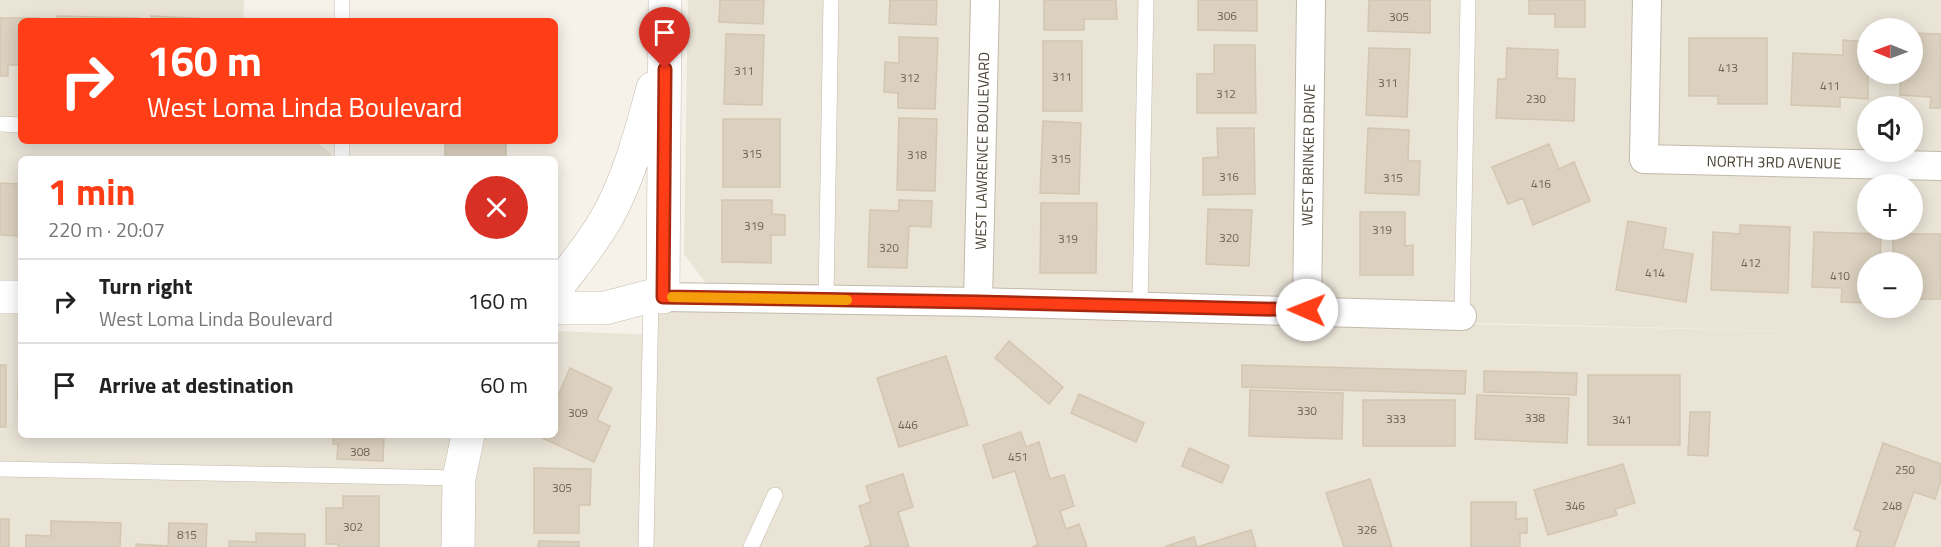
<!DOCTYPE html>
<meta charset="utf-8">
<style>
:root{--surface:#fff;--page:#f2f2f2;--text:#222;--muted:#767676;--line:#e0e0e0;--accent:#ff3d17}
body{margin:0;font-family:"Titillium Web",sans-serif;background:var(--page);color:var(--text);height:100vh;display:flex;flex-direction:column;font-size:22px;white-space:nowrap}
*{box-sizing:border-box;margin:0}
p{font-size:20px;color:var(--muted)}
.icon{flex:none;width:33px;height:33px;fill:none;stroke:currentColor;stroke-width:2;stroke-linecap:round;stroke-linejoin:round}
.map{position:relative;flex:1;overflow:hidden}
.drawer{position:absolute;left:18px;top:156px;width:540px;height:282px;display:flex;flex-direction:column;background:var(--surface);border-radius:9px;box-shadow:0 3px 15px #0003}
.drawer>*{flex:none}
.guide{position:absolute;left:18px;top:18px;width:540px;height:126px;border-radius:9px;box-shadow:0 3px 15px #0003;background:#ff3d17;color:#fff;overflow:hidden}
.needle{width:39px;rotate:271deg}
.buttons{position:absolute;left:1857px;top:18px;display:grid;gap:12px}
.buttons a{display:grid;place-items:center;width:66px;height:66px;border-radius:50%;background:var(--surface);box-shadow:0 3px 15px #0003;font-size:30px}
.pin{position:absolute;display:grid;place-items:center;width:51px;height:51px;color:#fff;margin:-62px -26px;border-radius:50% 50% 50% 0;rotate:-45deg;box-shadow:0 0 6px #0007}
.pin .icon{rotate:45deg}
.me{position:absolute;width:66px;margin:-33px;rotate:271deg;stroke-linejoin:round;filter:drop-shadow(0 0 4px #0008)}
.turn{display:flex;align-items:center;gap:21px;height:126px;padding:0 30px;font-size:27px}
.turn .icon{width:78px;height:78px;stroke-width:2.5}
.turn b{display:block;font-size:42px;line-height:51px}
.round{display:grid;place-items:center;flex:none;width:63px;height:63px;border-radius:32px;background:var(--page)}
.headline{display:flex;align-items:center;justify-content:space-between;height:102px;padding:0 30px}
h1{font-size:36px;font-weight:700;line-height:45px;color:var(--accent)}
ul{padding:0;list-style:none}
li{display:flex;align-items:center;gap:18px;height:84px;padding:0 30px;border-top:2px solid var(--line)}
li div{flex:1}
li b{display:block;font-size:22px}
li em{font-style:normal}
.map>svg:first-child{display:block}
</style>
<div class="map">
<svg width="1941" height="547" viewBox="0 0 1941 547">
<rect width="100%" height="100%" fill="#f6f2e9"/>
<path fill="#eae4d7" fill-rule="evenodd" d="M0 0H244L243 21H21V141L316 142 331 153V159H21V435H555V331L657 335 658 305 1905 334 1473 323 1475 308 708 286 684 254 688 0H1941V547H0ZM1868 28H1912V74H1868ZM1868 106H1912V152H1868ZM1868 184H1912V230H1868ZM1868 262H1912V308H1868Z"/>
<path fill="#dbd1c0" stroke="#d4c6b0" stroke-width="1.5" d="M720 0H764L763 24 719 22Z
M890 0H937L936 25 889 23Z
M1044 0H1116L1117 19H1084V30H1044Z
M1198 0H1257V31L1198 30Z
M1369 0H1430V33L1368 31Z
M1529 0H1585V27H1555V14H1529Z
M57 16 140 18V21H57Z
M151 16 231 20V21H151Z
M0 18H40V21H21V65H8V76H0Z
M1912 33 1941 34V108H1930L1931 97 1900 95 1901 74H1912Z
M726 34 764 35 762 105 724 104Z
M899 37 938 38 935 109 898 108V93L884 92 885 62 899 63Z
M1689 38H1767V104H1718V96H1689Z
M1843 40 1868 42V99L1840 97V107L1791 105 1793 53 1843 55Z
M1043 41H1082V111H1043Z
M1214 45H1255L1256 113H1197V74H1214Z
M1369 48 1410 49 1407 117 1366 115Z
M1507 48 1558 50 1557 78 1575 79 1574 121 1496 118 1498 79H1506Z
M899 118 937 119 935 191 897 190Z
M723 119H780V187H723Z
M1043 121 1081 123 1079 194 1040 193Z
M1217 128H1254L1255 194 1203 195V158L1218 157Z
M1368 128 1409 130 1408 161H1420L1419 195 1365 193Z
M445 141H506V159H445Z
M1549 144 1559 169 1574 162 1590 201 1533 225 1523 198 1508 204 1492 167Z
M0 183 21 184V236L0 235Z
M722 200H772V214L785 215V235H771V263L722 262Z
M899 200 932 201 931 227 909 226 907 268 868 267 870 210 899 211Z
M1041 203H1097L1096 273H1040Z
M1208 209 1252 210 1249 266 1206 264Z
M1360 212H1405V246L1413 245V275H1360Z
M1628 221 1666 228 1663 249 1693 254 1686 302 1616 290Z
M1740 225 1790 227 1788 293 1711 290 1713 232 1740 234Z
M1814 232 1881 234 1880 262H1868V303L1841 302 1842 288 1812 287Z
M1893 234H1941V299H1912V262H1893Z
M1009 341 1063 387 1049 404 995 358Z
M946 356 968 425 899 447 877 378Z
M19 359H21V398H18Z
M0 365H6V427H0Z
M1242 365 1466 371 1465 394 1242 387Z
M570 368 612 388 597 420 610 426 594 462 540 437 541 435H555V403Z
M1484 371 1577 373 1576 395 1484 392Z
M1588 375H1680V445H1588Z
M1250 390 1343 393 1342 439 1249 436Z
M1079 394 1144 423 1136 442 1071 413Z
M1477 395 1569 398 1567 443 1475 439Z
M1363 400H1455V446H1363Z
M1690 412H1710L1708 456 1688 455Z
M1021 432 1026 447 1039 442 1050 479 1064 475 1074 506 1060 511 1066 529 1079 524 1087 547H1032L1038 545 1015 471 993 478 983 445Z
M333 435H384L383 461 337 459 338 444H333Z
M1883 443 1941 464V481L1935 499 1914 492 1894 547H1856L1861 532 1854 529Z
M1189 448 1229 466 1222 483 1182 466Z
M1623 464 1635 503 1615 509 1617 515 1548 535 1534 490Z
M534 468 591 469 590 505H579V533H534Z
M903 474 913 507 898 512 909 547H864L871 545 859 506 871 502 866 486Z
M1370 479 1392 547H1344L1326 493Z
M343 496H379V547H338V544H326V508H343Z
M1471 502H1516V519L1527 518V533H1520V547H1471Z
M0 519H9V547H0Z
M51 521 121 523 120 547H26V535L51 536Z
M169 523 207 524 206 547H136V544L168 546Z
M1251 530 1256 547H1197Z
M256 533 305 534V547H229V541L256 542Z
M1194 537 1197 547H1164Z
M539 541 579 542V547H538Z"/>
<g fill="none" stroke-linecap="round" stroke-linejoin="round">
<g stroke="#c2baab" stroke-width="16">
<path id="service" d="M342 21V0
M0 124 21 125
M342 159V141
M826 300 831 0
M1140 306 1146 0
M1462 316 1468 0
M0 469 459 478
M646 547 651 296
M751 547 775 495"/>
</g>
<g stroke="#c2baab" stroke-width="30">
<path id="minor" d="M1647 0 1644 159 1941 166
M663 297 978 302 1462 316
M978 302 985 0
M1307 311 1311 0"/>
</g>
<g stroke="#c2baab" stroke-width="34">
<path id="tertiary" d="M555 290C573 266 592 244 606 219 629 179 641 132 653 88
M0 297H21
M555 308H605L651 296 663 297 665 0
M458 547 459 478 468 435"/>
</g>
<use href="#service" stroke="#fff" stroke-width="15"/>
<use href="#minor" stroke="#fff" stroke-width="28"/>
<use href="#tertiary" stroke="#fff" stroke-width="33"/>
</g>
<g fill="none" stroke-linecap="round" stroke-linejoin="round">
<g stroke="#a6280f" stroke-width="15">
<path id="route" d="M665 69 663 297 978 302 1307 310"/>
</g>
<use href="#route" stroke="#ff3d17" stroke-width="10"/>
<path stroke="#f59e0b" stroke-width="10" d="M672 297 847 300"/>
</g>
<g text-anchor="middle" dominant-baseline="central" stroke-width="4.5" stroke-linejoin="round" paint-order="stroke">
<g font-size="12" fill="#6e6658">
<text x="1227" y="15">306</text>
<text x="1399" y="16">305</text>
<text x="1728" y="67">413</text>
<text x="744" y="70">311</text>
<text x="1062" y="76">311</text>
<text x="910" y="77">312</text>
<text x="1388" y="82">311</text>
<text x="1830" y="85">411</text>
<text x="1226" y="93">312</text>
<text x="1536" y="98">230</text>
<text x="752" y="153">315</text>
<text x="917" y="154">318</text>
<text x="1061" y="158">315</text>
<text x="1229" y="176">316</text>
<text x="1393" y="177">315</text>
<text x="1541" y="183">416</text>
<text x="754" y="225">319</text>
<text x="1382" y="229">319</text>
<text x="1229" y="237">320</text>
<text x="1068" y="238">319</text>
<text x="889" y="247">320</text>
<text x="1751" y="262">412</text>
<text x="1655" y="272">414</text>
<text x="1840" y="275">410</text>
<text x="1307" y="410">330</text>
<text x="578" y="412">309</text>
<text x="1535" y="417">338</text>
<text x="1396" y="418">333</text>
<text x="1622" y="419">341</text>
<text x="908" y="424">446</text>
<text x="360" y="451">308</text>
<text x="1018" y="456">451</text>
<text x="1905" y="469">250</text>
<text x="562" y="487">305</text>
<text x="1575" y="505">346</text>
<text x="1892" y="505">248</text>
<text x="353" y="526">302</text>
<text x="1367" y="529">326</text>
<text x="187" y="534">815</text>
</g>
<g font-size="15" fill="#4a4336" stroke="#fff">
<text transform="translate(982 151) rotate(-89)">WEST LAWRENCE BOULEVARD</text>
<text transform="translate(1308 155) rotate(-89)">WEST BRINKER DRIVE</text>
<text transform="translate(1774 162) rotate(1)">NORTH 3RD AVENUE</text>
</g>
</g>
</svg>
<div class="buttons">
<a><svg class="needle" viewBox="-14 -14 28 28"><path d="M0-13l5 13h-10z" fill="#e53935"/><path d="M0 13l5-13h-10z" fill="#767676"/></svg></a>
<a><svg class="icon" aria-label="sound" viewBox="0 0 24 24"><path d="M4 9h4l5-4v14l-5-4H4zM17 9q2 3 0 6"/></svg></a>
<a>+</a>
<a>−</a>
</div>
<div class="pin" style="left:665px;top:69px;background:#d93025"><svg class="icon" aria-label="arrive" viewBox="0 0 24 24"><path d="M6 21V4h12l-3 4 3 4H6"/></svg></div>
<svg class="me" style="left:1307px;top:310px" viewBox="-20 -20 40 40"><circle r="19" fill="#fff"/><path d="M0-13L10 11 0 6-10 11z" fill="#ff3d17"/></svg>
<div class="guide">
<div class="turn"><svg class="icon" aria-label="right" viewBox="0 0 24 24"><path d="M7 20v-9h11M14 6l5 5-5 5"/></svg><div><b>160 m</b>West Loma Linda Boulevard</div></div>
</div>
<section class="drawer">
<div class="headline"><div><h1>1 min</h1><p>220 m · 20:07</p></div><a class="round" style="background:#d93025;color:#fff"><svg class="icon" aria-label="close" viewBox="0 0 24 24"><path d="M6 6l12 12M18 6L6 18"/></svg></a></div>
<ul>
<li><svg class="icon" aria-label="right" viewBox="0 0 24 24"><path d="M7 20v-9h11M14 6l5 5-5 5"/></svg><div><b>Turn right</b><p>West Loma Linda Boulevard</p></div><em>160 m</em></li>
<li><svg class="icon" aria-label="arrive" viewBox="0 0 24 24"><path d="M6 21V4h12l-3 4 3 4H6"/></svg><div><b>Arrive at destination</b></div><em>60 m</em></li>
</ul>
</section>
</div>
